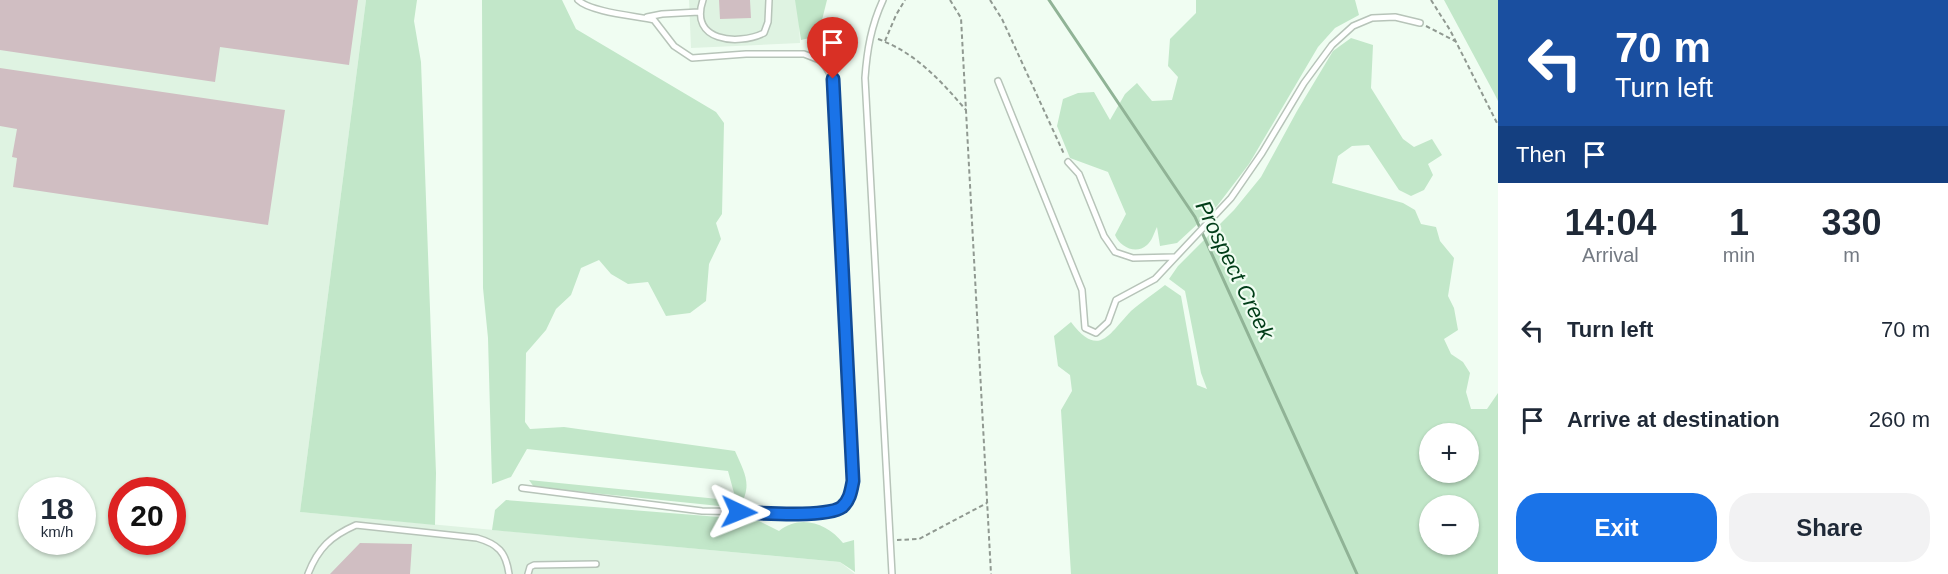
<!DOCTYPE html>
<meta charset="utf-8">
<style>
:root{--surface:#fff;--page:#f2f2f3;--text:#1f2937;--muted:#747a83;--accent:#1a73e8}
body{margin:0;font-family:Helvetica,sans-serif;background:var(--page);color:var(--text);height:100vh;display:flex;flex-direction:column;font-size:22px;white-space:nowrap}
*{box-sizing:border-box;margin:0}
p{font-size:20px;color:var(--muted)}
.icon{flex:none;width:33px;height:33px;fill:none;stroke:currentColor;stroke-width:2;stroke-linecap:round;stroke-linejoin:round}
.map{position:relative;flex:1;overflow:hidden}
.panel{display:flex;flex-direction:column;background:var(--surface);width:450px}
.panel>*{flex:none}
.guide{background:#1a4fa0;color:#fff;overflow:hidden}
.buttons{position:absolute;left:1419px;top:423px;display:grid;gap:12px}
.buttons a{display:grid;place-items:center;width:60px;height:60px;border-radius:50%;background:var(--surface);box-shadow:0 2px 4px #0004;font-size:30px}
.speed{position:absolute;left:18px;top:477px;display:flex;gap:12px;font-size:30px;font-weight:700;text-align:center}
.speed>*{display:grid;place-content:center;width:78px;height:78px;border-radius:50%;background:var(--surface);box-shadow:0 2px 4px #0004;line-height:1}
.speed small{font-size:15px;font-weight:400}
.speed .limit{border:9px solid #d22;background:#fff;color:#111}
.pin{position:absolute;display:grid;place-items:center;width:51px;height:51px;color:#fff;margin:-62px -26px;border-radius:50% 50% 50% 0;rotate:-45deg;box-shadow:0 0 6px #0007}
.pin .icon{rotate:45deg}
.me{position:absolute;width:66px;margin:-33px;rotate:92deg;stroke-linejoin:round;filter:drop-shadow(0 0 4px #0008)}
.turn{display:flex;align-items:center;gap:21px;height:126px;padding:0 18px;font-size:27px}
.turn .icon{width:78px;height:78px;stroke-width:2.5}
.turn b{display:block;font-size:42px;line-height:51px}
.then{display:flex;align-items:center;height:57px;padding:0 18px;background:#0003;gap:12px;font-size:22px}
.eta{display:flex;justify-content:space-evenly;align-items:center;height:102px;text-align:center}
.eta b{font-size:36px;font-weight:700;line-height:42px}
.action{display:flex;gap:12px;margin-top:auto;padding:12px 18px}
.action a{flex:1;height:69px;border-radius:24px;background:var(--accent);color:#fff;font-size:24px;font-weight:700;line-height:69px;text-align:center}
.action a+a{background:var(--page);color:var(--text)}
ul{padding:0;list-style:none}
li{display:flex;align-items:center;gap:18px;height:90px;padding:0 18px}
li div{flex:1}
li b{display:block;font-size:22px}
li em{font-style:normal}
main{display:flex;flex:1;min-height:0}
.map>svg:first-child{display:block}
</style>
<main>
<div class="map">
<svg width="1498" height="574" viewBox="0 0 1498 574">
<rect width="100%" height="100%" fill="#f0fdf2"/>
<path fill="#dff3e2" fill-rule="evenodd" d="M0 0H366L300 512 840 562 855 574H0ZM32 490H82V542H32ZM122 490H172V542H122Z
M689 0H798L800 43 691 48Z"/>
<path fill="#c2e7c9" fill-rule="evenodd" d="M366 0H417L414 21 421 62 436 473 435 525 300 512Z
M482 0H562L576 29 716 112 724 123 722 214 716 223 721 239 709 264 706 301 690 313 666 316 648 282 628 284 611 274 599 260 581 268 571 295 556 309 546 330 526 353 525 422 530 429 564 427 735 451C745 474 753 485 739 508L534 487 529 480 728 500 734 493 728 471 527 449 511 477 492 484 488 338 483 288Z
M795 0H827L818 36 801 40Z
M1196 0H1355L1359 15 1335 28 1318 47 1249 164 1217 206 1177 243 1160 246 1157 227C1154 233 1152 241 1147 245 1136 255 1120 247 1115 235L1126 214 1108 172 1070 158 1057 126 1063 99 1078 93 1094 92 1110 120 1125 94 1137 83 1152 101 1172 100 1178 77 1168 66 1170 39 1196 13Z
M1444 0H1498V101L1494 93Z
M1351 38 1373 45 1371 88 1403 139 1414 147 1432 139 1442 155 1428 164 1433 175 1424 190 1411 196 1399 190 1369 145 1352 146 1338 156 1332 183 1403 203 1415 210 1421 224 1436 227 1440 241 1454 258 1448 296 1454 308 1458 330 1444 339 1451 354 1463 362 1470 373 1466 392 1471 409H1487L1498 393V574H1071L1061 410 1072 391 1070 375 1058 366 1054 336 1071 322C1099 359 1109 334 1131 311 1141 302 1154 294 1165 285L1181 296 1197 385 1207 389 1201 373 1185 291 1169 279 1178 266 1234 210 1261 177 1297 111 1333 51ZM1430 434H1468V472H1430ZM1430 506H1468V544H1430Z
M506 500 757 520 779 531C800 514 827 523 843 543L854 540 855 572 840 562 492 530 495 510Z"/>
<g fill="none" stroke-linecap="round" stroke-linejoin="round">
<path stroke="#90b396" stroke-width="3" d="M1049 0 1195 217 1357 574"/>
</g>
<path fill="#d0bec2" d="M0 0H358L349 65 220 47 215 82 0 50Z
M719 0H750L751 18 720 19Z
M0 68 285 110 268 225 13 187 17 158 12 157 17 129 0 126Z
M360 543 412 544 410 574H330Z"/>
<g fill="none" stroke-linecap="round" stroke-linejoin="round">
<g stroke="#b7c4b9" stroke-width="8">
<path id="service" d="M703 0C689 41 737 46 764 33L768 22 769 0
M883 0C871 26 867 50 865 78L892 574
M647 17 662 14 699 12
M998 81 1082 290 1085 328 1096 333 1108 322 1116 300 1155 279 1231 198 1262 153 1304 83 1332 45 1353 26 1372 18 1395 17 1420 23
M1068 162 1079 174 1104 236 1115 252 1133 258 1174 257
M522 488 702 511 823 513C843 507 849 501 853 481L833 79 822 61 804 54H746L692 58 674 46 654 20C636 16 590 12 578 0
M308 574C318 548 331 536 356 525L477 538C498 544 506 552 509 574
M528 574 530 567 534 565 596 564"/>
</g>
<path stroke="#909991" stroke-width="2" stroke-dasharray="4.5 3" stroke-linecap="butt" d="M950 0 961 18 991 574
M990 0 1002 19 1064 154
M1431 0 1450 30 1498 125
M1426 26 1455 41
M878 39C916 53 940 80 966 110
M885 41 896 15 905 0
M897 540 919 539 987 503"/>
<use href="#service" stroke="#fff" stroke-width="5"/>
</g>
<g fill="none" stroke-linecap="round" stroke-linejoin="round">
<g stroke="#114b97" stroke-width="15">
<path id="route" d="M739 512C759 513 827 518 842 507 850 500 851 491 853 481L833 79"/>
</g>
<use href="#route" stroke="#1a73e8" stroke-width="10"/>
</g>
<g text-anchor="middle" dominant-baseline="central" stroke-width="4.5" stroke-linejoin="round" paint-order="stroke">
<g font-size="22" font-style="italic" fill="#003d18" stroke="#f0fdf2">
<text transform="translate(1235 270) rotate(64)">Prospect Creek</text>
</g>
</g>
</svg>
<div class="buttons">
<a>+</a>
<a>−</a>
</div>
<div class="speed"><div>18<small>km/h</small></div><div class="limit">20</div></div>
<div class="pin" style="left:833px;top:79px;background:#d93025"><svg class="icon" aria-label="arrive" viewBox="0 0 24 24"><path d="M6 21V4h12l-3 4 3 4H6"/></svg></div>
<svg class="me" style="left:739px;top:512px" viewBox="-20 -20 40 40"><path d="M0-17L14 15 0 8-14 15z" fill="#1a73e8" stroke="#fff" stroke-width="4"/></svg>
</div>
<section class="panel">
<div class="guide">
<div class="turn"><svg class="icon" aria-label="left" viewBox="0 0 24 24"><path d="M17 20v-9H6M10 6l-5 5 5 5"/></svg><div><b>70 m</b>Turn left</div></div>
<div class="then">Then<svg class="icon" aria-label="arrive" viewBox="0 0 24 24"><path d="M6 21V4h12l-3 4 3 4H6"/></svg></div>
</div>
<div class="eta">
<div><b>14:04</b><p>Arrival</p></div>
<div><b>1</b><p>min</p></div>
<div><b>330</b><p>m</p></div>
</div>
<ul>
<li><svg class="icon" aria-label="left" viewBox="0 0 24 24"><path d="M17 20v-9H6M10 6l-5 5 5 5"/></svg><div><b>Turn left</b></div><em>70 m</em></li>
<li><svg class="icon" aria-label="arrive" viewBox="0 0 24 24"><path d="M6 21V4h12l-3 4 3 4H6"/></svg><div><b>Arrive at destination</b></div><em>260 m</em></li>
</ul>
<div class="action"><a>Exit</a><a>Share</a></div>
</section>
</main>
